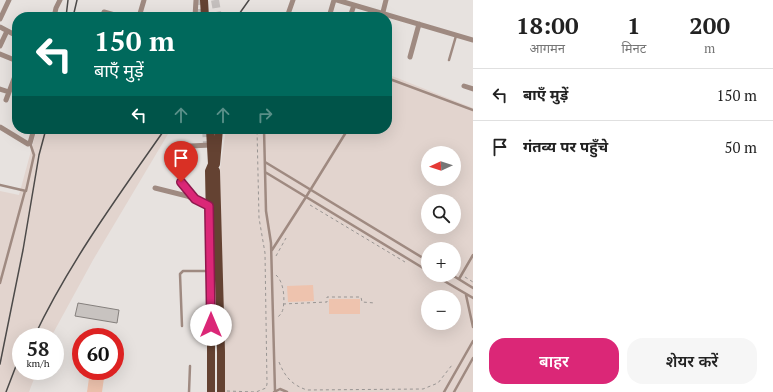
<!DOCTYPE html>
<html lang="hi">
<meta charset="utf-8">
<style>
:root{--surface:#fff;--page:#f6f6f6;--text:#222;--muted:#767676;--line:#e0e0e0;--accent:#db2777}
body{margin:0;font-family:"PT Serif","Noto Sans Devanagari",serif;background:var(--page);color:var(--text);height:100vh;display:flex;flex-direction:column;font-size:15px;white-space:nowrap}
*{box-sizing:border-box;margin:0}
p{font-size:13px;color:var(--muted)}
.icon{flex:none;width:22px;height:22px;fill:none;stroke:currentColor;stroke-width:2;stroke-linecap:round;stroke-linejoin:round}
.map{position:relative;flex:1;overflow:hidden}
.drawer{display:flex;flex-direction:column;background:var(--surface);width:300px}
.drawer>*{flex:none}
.hud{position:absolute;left:12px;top:12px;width:380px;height:122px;border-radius:16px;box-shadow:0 4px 16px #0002;background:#00695c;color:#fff;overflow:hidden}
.needle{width:26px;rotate:267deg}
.tools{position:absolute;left:421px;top:146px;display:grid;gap:8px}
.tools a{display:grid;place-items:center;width:40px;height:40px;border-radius:50%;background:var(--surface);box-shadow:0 4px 16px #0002;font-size:20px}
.speed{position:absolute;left:12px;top:328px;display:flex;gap:8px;font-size:20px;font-weight:700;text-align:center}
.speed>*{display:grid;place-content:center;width:52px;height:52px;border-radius:50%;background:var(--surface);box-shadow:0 4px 16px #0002;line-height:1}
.speed small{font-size:10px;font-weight:400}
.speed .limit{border:6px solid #d22;background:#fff;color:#111}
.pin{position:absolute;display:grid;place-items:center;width:34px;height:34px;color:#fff;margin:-41px -17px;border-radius:50% 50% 50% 0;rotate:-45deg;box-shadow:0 0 4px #0007}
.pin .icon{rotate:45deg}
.me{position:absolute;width:44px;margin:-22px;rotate:0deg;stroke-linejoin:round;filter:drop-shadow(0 0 3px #0008)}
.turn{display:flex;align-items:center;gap:14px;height:84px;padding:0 16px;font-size:18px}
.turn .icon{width:52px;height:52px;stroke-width:2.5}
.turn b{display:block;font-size:28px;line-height:34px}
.lanes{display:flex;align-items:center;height:38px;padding:0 16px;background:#0003;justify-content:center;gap:20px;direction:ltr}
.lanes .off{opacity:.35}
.eta{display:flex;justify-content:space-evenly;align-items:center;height:68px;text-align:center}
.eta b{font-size:24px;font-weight:600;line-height:28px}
.cta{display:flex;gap:8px;margin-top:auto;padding:8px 16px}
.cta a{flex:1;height:46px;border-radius:16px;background:var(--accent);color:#fff;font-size:16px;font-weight:600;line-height:46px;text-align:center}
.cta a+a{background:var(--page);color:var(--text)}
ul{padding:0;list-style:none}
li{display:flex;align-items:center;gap:12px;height:52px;padding:0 16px;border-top:1px solid var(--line)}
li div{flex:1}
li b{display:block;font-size:15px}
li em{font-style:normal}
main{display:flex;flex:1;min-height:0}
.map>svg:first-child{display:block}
</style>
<main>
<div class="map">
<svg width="473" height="392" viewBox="0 0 473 392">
<rect width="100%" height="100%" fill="#e7e2df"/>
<path fill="#e2d4ce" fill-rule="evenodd" d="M387 74 473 108V392H224L220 169 226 129H387ZM428 153H454V179H428ZM428 201H454V227H428ZM428 249H454V275H428ZM428 297H454V323H428Z
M37 129H171L93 260 51 337H21V371H37L29 392H0V191L19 195Z"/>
<path fill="#eec3ae" d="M313 285 314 301 288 302 287 286Z
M329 299H360V314H329Z
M90 371H105L102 392H87Z"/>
<path fill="#c8c3c0" stroke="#85807d" d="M78 303 119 310 117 323 75 316Z"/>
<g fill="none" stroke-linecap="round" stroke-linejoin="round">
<path stroke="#c4bfbd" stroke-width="8" stroke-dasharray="8 4" stroke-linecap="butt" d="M215 0 218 17
M199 17V0
M206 129 207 144"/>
<path stroke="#999593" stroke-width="1" stroke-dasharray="3 3" stroke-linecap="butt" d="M310 205 405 262
M276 256 286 238
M276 275C284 282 285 299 283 309 282 313 280 315 277 318
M465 277 473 282
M283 304 327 302V297H361L362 302 375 303
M279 362C285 377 292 385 307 390L423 389 438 383 452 365
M227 391 256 392 266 388 267 384 265 253 259 218 257 129"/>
<path stroke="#9f8a81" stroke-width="2.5" d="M449 60 456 36
M387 78 473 110
M264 129 266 211 271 243 275 391
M265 162 428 261
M265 172 428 271
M0 185 26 191 34 155 30 143
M272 250 306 197 348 129
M434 275 473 298
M452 275 473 288
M459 279 473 255
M0 283 25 191
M466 295 473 327
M182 326 180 274 183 271H209
M189 392 190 366
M274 392 280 389 287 392
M444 392 473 341
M454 392 473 358"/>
<path stroke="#9f8a81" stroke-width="5" d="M337 0 473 40
M104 12 122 17
M382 16 386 0
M54 17 56 8 60 0
M139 17 144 0
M195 17 196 0
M287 17 293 0
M329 17 334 0
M350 17 354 5
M0 19 9 0
M0 27 17 36
M0 46 7 31
M0 54 17 61
M410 57 419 24
M464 86 473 89
M0 89 9 92
M6 100 17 71
M0 127 28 144 30 143 34 129
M184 159 190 146 211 145
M181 182 195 198
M155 188 187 196 209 206"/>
<path stroke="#644232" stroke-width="8" d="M204 0 205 17
M210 129 212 164 209 171 211 271V392
M212 164 216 171 221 352V392
M216 164 219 129"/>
<path stroke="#4c4a49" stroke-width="1.5" d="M66 17 68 0
M73 17 77 0
M237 17 249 0
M34 337C69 263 118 196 165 129
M0 364 23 250 39 155 46 129
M6 392 21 353"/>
</g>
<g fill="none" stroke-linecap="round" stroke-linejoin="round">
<g stroke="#8e194d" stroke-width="10">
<path id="route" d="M181 182 195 199 209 206 211 325"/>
</g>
<use href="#route" stroke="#db2777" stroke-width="7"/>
</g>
</svg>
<div class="tools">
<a><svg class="needle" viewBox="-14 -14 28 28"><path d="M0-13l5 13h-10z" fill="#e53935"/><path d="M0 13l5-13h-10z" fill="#767676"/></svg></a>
<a><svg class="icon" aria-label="search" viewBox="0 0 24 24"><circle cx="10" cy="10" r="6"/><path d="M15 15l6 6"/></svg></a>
<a>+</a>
<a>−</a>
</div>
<div class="speed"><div>58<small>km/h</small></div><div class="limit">60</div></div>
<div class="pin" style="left:181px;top:182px;background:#d93025"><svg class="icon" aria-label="arrive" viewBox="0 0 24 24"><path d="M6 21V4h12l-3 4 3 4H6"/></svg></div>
<svg class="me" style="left:211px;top:325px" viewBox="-20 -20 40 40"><circle r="19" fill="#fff"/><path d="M0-13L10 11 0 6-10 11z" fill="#db2777"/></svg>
<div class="hud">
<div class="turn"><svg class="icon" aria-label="left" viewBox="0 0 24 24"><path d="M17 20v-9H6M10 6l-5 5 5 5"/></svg><div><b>150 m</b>बाएँ मुड़ें</div></div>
<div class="lanes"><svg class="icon" aria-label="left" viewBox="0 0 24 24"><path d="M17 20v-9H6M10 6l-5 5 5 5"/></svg><svg class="icon off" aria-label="ahead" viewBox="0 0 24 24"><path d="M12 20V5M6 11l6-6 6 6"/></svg><svg class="icon off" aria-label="ahead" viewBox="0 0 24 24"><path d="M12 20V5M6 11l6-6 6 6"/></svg><svg class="icon off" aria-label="right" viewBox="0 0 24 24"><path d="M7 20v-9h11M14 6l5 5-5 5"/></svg></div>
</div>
</div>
<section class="drawer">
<div class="eta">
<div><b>18:00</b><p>आगमन</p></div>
<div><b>1</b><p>मिनट</p></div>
<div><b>200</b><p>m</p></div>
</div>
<ul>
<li><svg class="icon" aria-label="left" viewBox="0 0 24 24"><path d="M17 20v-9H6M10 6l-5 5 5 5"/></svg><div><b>बाएँ मुड़ें</b></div><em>150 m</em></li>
<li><svg class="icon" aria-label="arrive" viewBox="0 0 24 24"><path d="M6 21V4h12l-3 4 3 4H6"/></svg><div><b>गंतव्य पर पहुँचे</b></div><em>50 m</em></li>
</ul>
<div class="cta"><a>बाहर</a><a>शेयर करें</a></div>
</section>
</main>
